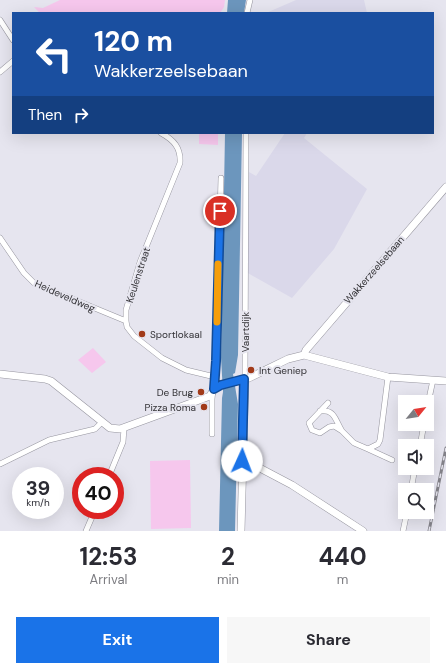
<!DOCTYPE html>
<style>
:root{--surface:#fff;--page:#f7f7f7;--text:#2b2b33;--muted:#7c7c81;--accent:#1a73e8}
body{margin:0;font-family:"DM Sans",sans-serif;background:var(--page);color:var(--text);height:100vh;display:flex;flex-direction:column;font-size:15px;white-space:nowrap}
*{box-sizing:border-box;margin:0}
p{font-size:13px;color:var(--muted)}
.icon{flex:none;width:22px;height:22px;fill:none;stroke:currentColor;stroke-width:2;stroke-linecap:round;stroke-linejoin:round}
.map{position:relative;height:531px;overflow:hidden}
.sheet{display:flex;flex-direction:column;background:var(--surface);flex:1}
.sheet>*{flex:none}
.guide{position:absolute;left:12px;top:12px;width:422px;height:122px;border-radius:0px;box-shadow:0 4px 16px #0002;background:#1a4fa0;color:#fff;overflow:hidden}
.needle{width:26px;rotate:60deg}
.controls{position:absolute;left:398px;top:395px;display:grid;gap:8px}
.controls a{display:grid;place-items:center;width:36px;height:36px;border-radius:0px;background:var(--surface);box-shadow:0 4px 16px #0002;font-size:20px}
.speed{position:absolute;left:12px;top:467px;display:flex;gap:8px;font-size:20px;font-weight:700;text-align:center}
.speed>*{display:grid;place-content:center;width:52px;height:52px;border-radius:50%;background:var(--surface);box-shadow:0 4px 16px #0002;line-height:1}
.speed small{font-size:10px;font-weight:400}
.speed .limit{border:6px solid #d22;background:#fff;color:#111}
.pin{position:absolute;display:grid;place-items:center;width:34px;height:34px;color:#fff;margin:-17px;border:2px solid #fff;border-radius:50%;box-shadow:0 1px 4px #0007}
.me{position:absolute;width:44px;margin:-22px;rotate:2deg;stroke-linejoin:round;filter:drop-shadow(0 0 3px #0008)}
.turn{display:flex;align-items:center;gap:14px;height:84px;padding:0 16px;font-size:18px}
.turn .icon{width:52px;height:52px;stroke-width:2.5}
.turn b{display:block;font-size:28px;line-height:34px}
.then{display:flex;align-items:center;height:38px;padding:0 16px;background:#0003;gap:8px;font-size:15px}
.eta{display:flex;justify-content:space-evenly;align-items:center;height:68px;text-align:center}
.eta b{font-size:24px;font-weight:700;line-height:28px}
.primary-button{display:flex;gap:8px;margin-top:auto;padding:8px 16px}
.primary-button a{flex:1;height:46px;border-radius:0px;background:var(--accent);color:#fff;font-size:16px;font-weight:700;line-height:46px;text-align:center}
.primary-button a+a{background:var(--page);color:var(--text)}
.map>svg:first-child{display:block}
</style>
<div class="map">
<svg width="446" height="531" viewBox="0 0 446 531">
<rect width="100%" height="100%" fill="#e6e5ef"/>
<path fill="#dad8ea" d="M296 0H364L367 13H266Z
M285 133H307L304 138 367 189 334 249 292 298 246 272 249 172 256 176Z"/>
<path fill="#f6c7ed" d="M60 0H225L224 7 220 13H40L34 7 43 8Z
M199 133H218V145L199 144Z
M93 348 106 362 92 373 78 360Z
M190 460 191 528 151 529 150 461Z"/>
<path fill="#6c96bd" d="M228 0H246L244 13H227Z
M225 133H242L238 355 235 373 233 374 238 404 235 531H219L222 398 223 392 221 358Z"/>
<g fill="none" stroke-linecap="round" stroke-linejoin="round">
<g stroke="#96959f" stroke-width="6">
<path id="street" d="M247 13 250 0
M0 20 13 40
M0 72 13 61
M161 133C174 140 181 148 180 163L140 262 126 310V321L127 327 134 336 162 358 186 370 215 377
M0 238 24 273 34 283 126 321
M245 379 246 133
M328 403 309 423 312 430 320 433 329 427 334 426 342 431 354 443 368 449 378 444 380 440 388 377
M427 408 433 380
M320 411C335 409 335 420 342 431
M212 434V399L216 361 221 178
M420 446 424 424
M368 449 392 460
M0 464 49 440 95 429 102 422
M109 476 123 442 124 428
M411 490 415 468
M86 531 95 510
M403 531 407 512"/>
</g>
<g stroke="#96959f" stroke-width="8">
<path id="secondary" d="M304 355 306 350 446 187
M0 374 45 379 51 381 110 428 120 429 202 399 210 396 214 389 221 385 249 378 288 359 304 355 388 377 446 381
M242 466H256L292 485 363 531
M241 531 245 379"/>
</g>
<use href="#street" stroke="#fff" stroke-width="5"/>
<use href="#secondary" stroke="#fff" stroke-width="7"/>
<g stroke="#84838a" stroke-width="3">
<path id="rail" d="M429 531 446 448"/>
</g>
<use href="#rail" stroke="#e6e5ef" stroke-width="1.5" stroke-dasharray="4.5" stroke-linecap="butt"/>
</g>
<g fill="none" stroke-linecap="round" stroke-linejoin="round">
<g stroke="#114b97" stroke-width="10">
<path id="route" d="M220 211 216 361 214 389 221 385 244 379 242 461"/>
</g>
<use href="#route" stroke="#1a73e8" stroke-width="7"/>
<path stroke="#f59e0b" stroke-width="7" d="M217 322 218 264"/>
</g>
<g fill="#a13a19" stroke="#e6e5ef" stroke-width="1.5">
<circle cx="142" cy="334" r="4"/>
<circle cx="251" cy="370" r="4"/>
<circle cx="201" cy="392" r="4"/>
<circle cx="204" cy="407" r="4"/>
</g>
<g text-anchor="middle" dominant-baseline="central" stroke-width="4" stroke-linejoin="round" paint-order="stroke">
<g font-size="10" fill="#333236" stroke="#e6e5ef">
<text transform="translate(374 270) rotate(-49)">Wakkerzeelsebaan</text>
<text transform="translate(138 275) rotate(-72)">Keulenstraat</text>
<text transform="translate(65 296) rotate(24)">Heideveldweg</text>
<text transform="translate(245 332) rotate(-90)">Vaartdijk</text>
</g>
<g font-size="10" fill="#333236" stroke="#e6e5ef" text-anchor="start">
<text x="150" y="334">Sportlokaal</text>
<text x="259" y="370">Int Geniep</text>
<text x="193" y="392" text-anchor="end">De Brug</text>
<text x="196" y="407" text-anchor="end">Pizza Roma</text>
</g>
</g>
</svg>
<div class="controls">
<a><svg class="needle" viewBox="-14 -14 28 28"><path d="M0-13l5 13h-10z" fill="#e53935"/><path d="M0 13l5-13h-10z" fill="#7c7c81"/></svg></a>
<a><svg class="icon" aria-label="sound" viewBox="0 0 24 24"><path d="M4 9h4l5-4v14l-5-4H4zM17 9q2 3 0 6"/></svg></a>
<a><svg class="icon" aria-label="search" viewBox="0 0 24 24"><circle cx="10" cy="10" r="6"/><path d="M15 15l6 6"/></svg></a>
</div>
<div class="speed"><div>39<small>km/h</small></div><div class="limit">40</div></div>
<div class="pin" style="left:220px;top:211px;background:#d93025"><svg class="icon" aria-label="arrive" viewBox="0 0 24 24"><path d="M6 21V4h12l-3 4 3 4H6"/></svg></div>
<svg class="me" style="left:242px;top:461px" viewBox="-20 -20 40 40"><circle r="19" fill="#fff"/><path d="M0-13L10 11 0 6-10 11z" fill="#1a73e8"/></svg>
<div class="guide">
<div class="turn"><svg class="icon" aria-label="left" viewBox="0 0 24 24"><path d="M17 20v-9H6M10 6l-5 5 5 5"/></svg><div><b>120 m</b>Wakkerzeelsebaan</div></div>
<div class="then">Then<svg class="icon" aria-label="right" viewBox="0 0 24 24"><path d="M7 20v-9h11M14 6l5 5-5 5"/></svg></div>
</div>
</div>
<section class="sheet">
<div class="eta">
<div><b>12:53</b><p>Arrival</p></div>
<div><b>2</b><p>min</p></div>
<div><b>440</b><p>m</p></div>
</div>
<div class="primary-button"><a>Exit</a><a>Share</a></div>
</section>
